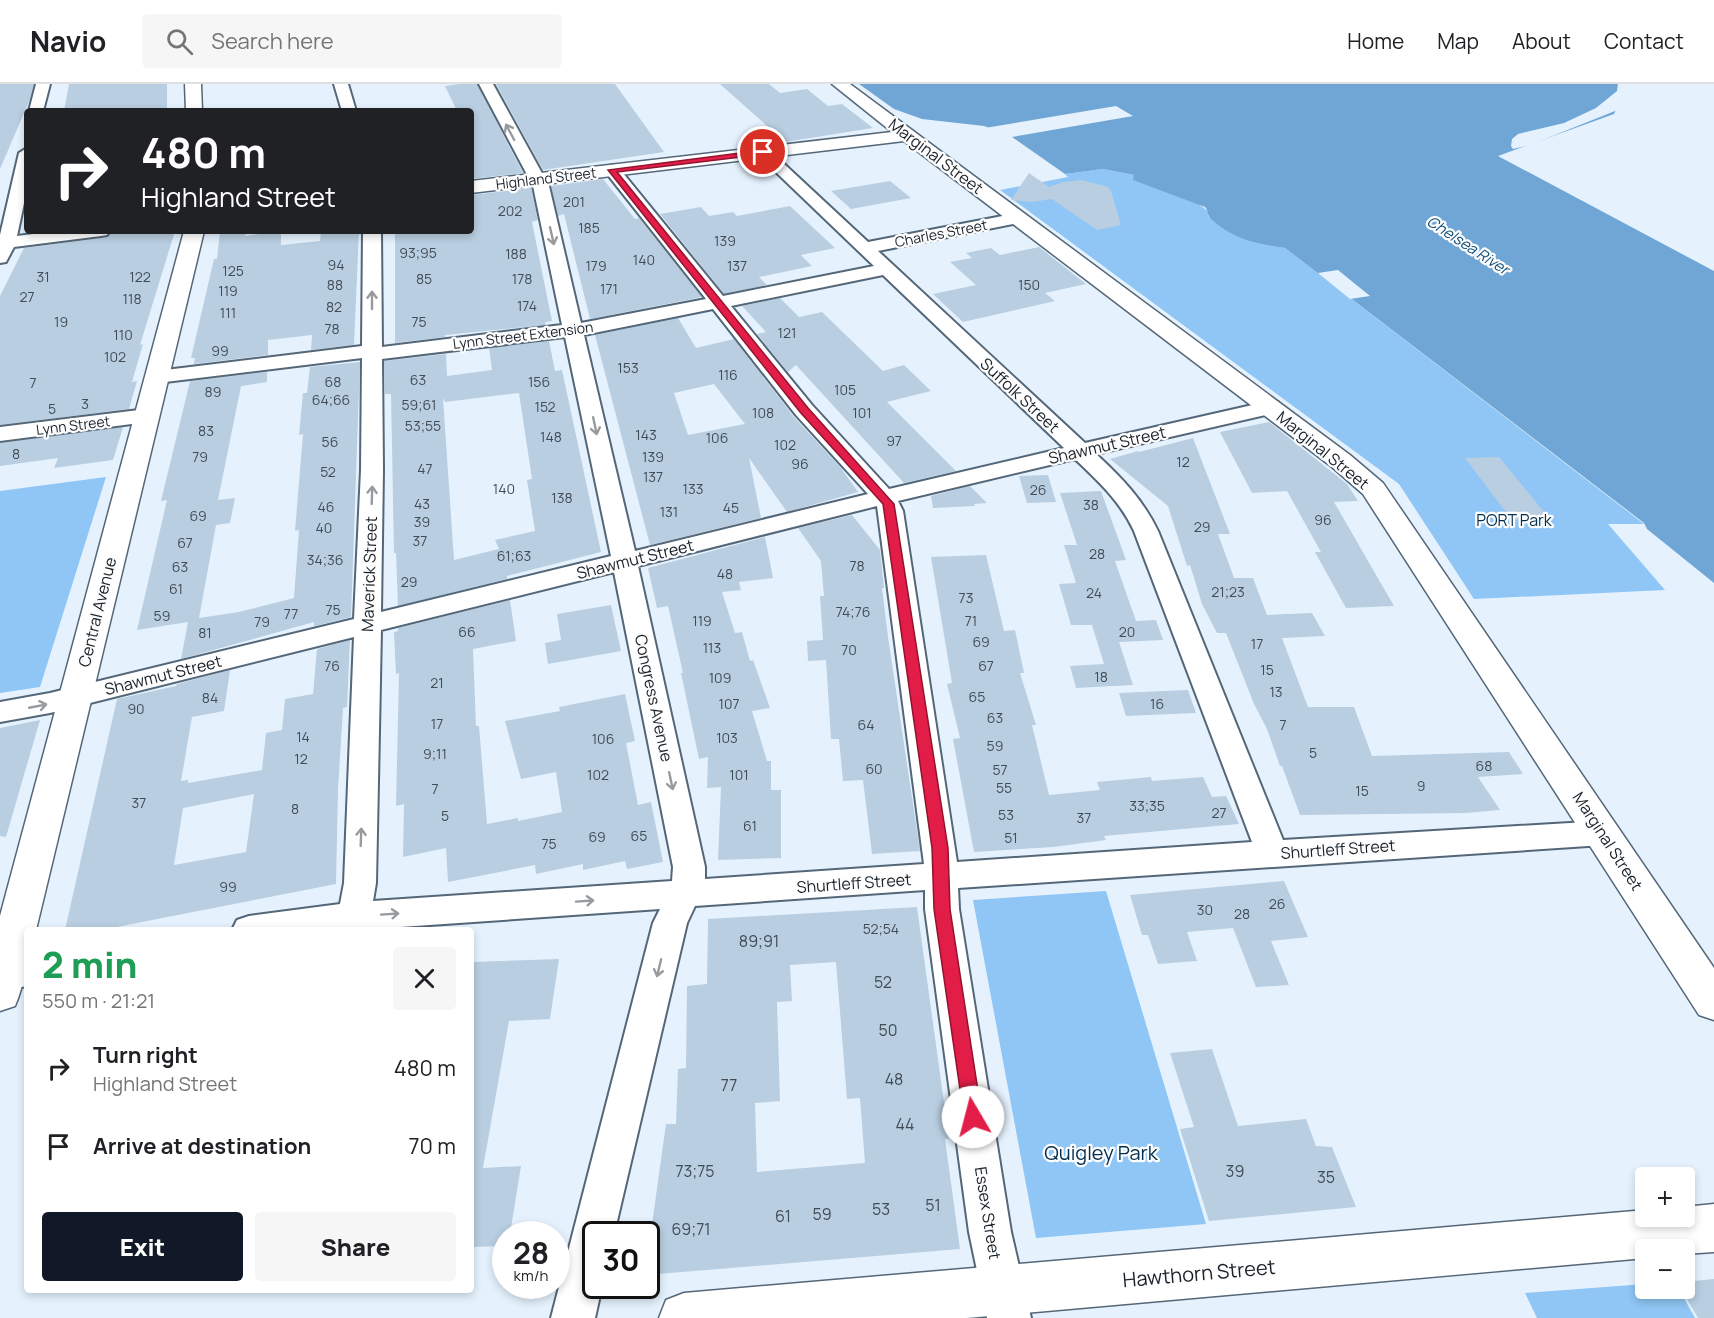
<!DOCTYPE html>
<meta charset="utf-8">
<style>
:root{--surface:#fff;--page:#f6f6f6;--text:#202124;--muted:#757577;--line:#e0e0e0;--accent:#111827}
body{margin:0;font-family:Manrope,sans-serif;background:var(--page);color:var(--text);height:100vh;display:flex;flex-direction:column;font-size:22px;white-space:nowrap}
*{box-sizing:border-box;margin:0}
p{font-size:20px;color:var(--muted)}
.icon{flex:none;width:33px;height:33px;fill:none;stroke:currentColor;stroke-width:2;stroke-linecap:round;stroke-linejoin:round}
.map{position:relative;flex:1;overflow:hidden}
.drawer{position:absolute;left:24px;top:843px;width:450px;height:366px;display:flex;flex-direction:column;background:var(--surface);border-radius:6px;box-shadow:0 3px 9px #0003}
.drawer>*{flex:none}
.hud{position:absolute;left:24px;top:24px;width:450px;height:126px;border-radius:6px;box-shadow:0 3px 9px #0003;background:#202124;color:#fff;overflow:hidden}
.controls{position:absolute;left:1635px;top:1083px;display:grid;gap:12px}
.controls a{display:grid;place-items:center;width:60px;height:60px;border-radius:6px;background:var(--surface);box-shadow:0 3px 9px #0003;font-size:30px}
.speed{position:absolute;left:492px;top:1137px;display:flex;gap:12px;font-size:30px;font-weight:700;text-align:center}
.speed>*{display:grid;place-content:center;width:78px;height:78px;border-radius:50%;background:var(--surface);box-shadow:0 3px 9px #0003;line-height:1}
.speed small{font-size:15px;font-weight:400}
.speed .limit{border:3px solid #111;border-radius:9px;background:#fff;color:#111}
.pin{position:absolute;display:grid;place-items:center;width:51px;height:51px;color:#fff;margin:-26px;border:3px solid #fff;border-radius:50%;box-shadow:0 2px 6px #0007}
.me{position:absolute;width:66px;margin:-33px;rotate:352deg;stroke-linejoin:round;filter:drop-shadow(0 0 4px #0008)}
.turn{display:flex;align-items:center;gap:21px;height:126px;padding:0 18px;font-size:27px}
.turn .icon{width:78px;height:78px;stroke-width:2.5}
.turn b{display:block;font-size:42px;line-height:51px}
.round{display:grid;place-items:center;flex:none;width:63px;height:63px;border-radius:6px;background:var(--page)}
.overview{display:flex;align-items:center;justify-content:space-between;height:102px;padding:0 18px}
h1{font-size:36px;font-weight:800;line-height:45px;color:#1e9e55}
.cta{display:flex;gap:12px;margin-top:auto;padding:12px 18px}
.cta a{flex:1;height:69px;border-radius:6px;background:var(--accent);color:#fff;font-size:24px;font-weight:800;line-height:69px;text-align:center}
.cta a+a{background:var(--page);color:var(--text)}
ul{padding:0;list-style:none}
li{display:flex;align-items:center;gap:18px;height:78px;padding:0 18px}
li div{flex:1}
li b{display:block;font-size:22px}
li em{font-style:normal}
header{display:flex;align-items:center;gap:36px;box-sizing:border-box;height:84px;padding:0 30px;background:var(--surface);border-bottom:2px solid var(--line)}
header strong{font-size:28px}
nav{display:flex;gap:33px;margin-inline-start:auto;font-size:21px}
.search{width:420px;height:54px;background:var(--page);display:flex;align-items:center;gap:15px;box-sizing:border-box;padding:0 21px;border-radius:6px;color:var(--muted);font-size:22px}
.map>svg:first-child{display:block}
</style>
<header>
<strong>Navio</strong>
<div class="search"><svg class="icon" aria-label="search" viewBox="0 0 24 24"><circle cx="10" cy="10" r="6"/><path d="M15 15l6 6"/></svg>Search here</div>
<nav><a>Home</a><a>Map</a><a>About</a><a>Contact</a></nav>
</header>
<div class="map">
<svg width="1714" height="1234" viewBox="0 0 1714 1234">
<rect width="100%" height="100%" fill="#e5f2fe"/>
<path fill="#8fc6f5" d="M1103 85 1134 91V96L1196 118 1209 128 1208 132C1230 152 1256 161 1285 164L1644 440H1608L1665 506 1474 515 1399 400 1000 106 1068 93 1065 90Z
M106 393 40 603 0 609V407Z
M1106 807 1206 1140 1036 1154 973 816Z
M1645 1200 1646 1204 1679 1205 1695 1234H1537L1525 1209Z"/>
<path fill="#6fa6d5" d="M859 0H1628L1614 30 1498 72 1714 187V499L1647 445 1644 439 1285 164C1258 161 1231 154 1211 135 1206 130 1210 129 1205 123L1133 96 1134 91 1103 85 1065 90 1012 53 984 42 922 35 894 25Z"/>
<path fill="#e5f2fe" d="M1618 0H1631L1620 25 1530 61 1513 65 1511 62 1512 55 1518 50 1564 39 1596 24 1617 7Z
M1116 22 1133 32 1006 54 985 44Z
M1338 186 1370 212 1350 215 1318 189Z"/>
<path fill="#b9cee1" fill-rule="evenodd" d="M0 0H34L30 15 0 85Z
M69 0H167V27H64Z
M459 0H477L523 89 471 95V27H457L445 2Z
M496 0H615L664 68 543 86Z
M720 0H769L780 9 807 5 828 22 842 20 873 44 785 58Z
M1029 89 1049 103 1063 98 1082 96 1108 103 1111 107 1121 141 1097 146 1052 115 1032 118 1011 116Z
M603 95 635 135 639 134 702 213 590 235 564 130 558 132 551 102Z
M890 97 911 114 851 125 831 107Z
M531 104 538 136 532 138 552 237 545 238 546 241 445 251V253L395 259V147H471V111Z
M790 122 835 164 801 171 812 182 759 193 767 201 724 210 660 130 701 123 709 132 733 128 737 132Z
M112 147H126V150L175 147 140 261 143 260 132 298 137 297 129 325 0 341V212L24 164 107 153Z
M220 147H246L245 152 281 147V161L320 157 321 147H359L354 261 311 266 312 251 268 256V271L194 280 195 274H191L214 175H217Z
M1039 163 1086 200 1045 209 1055 217 963 238 933 210 976 201 950 178 972 174 966 169 991 164 1000 171Z
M780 214 799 233 822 228 883 287 904 281 931 307 887 318 956 387 904 399 796 281 788 288 757 250 766 248 742 222Z
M678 234 696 264 734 255 794 333 841 384 858 408 787 428 749 374 761 434 650 461 595 251ZM714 300 745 340 688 351 674 309Z
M549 257 555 287 562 286 601 468 507 492V495L398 522 396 469H394L391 310H385L384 277 446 270 447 292 492 286 489 264ZM519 309 532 395 527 396 535 447 495 456 499 465 454 476 443 314 445 318Z
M360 278 351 533 319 541 314 542V538L181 575 188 538 137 546 167 416 161 417 190 297 267 288V298L241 302 218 416 235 414 230 439 216 441 199 534 239 528 294 514 299 446 295 447 303 350 299 351 303 309H307L310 283Z
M1269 338 1347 400 1358 417 1334 418 1394 522 1346 524 1315 468H1321L1287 407 1252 409 1220 348Z
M123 343 113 376 54 384 58 374 0 382V359Z
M1193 354 1230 450H1218L1234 494H1253L1267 531 1312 529 1325 552 1282 554 1308 623H1354L1372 672 1509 668 1523 690 1478 693 1500 726 1466 729 1300 731 1282 682H1280L1267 645 1254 620 1226 549H1217L1202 520 1190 481 1187 482 1168 422 1110 375 1138 367 1139 368Z
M1499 373 1549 434 1512 436 1465 374Z
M1048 391 1056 418 1027 419 1019 392Z
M970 402 987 419 974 420 975 422 933 424 931 412Z
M1101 407 1126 476 1115 477 1136 537 1156 536 1163 556 1119 558 1133 601 1076 604 1070 582 1104 580 1092 541H1071L1059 500 1076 499 1064 461H1077L1060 409Z
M852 431 880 466 884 504H882L888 553 920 767 872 770 863 696 843 697 839 655H831L826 576 808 577 807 557 823 556 820 512H824L821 477 798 444Z
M765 453 773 494 739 498 741 506 722 508 735 549 742 548 750 577 753 576 770 624 752 627 767 677H771V706H781V774L718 776 721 703 707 704 708 673 699 675 681 589H683L668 522 657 524 648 484Z
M986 471 1004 547 1015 546 1024 589H1020L1036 641H1032L1049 711 1100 706 1097 698 1151 693 1152 697 1203 693 1212 713 1226 712 1239 740 1104 752 1106 756 1053 763 974 768 953 655 960 654 947 600 952 599 931 473Z
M510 516 516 557 473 565 476 642H479L487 740 518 734V737L562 728 556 688 521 695 505 637 560 627 559 623 625 610 635 657 626 659 638 721 651 718 663 778 627 785 625 777 583 786V780L536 790 535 781 448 798 446 764 403 773 404 720 396 722 399 589 396 590 394 548 398 547V544Z
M611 521 621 567 548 580 545 559 561 556 557 530Z
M350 556 347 623 343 624 338 705 336 800 101 846H65L117 615 176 602 177 600 230 586 224 627 192 633 181 697 188 696V699L262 686 266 649 282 646 285 615 313 610 317 565ZM254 710 246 768 174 781 183 724Z
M1188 606 1196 629 1126 632 1119 609Z
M40 636 6 753 0 752V644Z
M1284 797 1308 853 1271 857 1289 901 1256 903 1233 844 1187 848 1197 877 1158 880 1148 851H1142L1130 811Z
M917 823 949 1055H945L960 1165 646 1191V1169H648L666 1040H676L678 985 686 984 687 902 707 900 708 835ZM836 878 847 1015 860 1014 865 1079 757 1088 755 1019 780 1017 777 918 792 917 790 881Z
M559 875 550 935 509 937 483 1084 521 1082 510 1150H506V1162L471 1163V878Z
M1212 965 1238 1042 1306 1035 1316 1062 1332 1063 1356 1123 1209 1137 1180 1045 1194 1043 1170 969Z
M1714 1195V1234H1698L1684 1210V1198Z"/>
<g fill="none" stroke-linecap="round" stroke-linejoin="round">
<g stroke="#546778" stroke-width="4">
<path id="street" d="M36 0H50L43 27H29Z
M334 0H348L356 27H342Z
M479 0H493L549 102 581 239 706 215 604 86 612 81 618 83 723 212 874 182 758 71 755 68 758 65H768L868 158 1018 129 1024 130 1026 134 1024 138 1018 139 878 167 1085 359 1270 317 1278 318 1281 323 1278 328 1096 370C1122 394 1143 416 1158 447L1283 756 1603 737 1614 740 1619 749 1614 758 1603 761 958 804 959 825 1011 1148 1031 1234H987L969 1148 925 825V806L695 822 687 839 614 1150H596V1202H602L595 1234H551L653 839 660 825 357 846H232L237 836 249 832 340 820 344 799 354 553 50 629 0 638V618L50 609 354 535 361 386 362 274 157 299 150 297 147 293 150 289 157 287 362 262 363 147H381L382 263 562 241 533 102ZM883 191 1064 364 889 405 812 321 731 222ZM713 225 796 331 868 410 635 467 584 251ZM565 253 611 472 381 528 383 386 382 275ZM1075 375C1099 398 1120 417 1134 447L1252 758 957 778 903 427 898 417ZM877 422 924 780 705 795V783L638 482ZM614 488 673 783 672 797 373 817 376 799 381 546Z
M27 64V105L17 152 57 147H110L107 151 101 152 14 163 6 178 0 179V151L19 69Z
M147 325 155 327 158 332 155 337 0 357V343Z
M27 872V902L0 907V877Z"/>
</g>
<g stroke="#546778" stroke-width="3">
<path id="secondary" d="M185 0H201L202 27H186Z
M832 0H850L1350 371 1383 399 1714 884V936L1699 931 1363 410 1332 383 904 57 471 109V97L892 48Z
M184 147H204L36 846H27C27 873 26 897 15 922L0 927V832Z
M1714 1120V1168L1684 1170V1166H1646V1174L967 1234H659L666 1216 684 1209 1646 1126V1132H1684V1123Z"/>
</g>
<use href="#street" fill="#fff" fill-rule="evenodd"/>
<use href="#secondary" fill="#fff" fill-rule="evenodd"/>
</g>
<defs><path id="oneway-shaft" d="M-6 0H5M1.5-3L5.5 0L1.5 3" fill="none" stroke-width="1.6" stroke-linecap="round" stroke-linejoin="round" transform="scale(1.5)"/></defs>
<g stroke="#989b9e">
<use href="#oneway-shaft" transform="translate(510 48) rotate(-118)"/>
<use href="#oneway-shaft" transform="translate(552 152) rotate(77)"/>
<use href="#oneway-shaft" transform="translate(372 216) rotate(-90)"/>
<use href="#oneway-shaft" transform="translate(595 342) rotate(78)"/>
<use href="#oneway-shaft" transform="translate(372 411) rotate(-88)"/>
<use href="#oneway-shaft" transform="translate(38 622) rotate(-11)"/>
<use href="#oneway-shaft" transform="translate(671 697) rotate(78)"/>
<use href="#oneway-shaft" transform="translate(361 753) rotate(-88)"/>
<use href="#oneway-shaft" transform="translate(585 817) rotate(-4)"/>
<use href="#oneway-shaft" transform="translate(390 830) rotate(-4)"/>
<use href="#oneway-shaft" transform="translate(659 884) rotate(104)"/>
</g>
<path fill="#e11d48" stroke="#92132f" stroke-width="1.5" d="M763 66 766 70 617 88 808 324 894 420 948 764 950 825 982 1033 980 1039 973 1041 967 1039 964 1033 934 825 932 764 883 420 800 328 608 86Z"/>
<g text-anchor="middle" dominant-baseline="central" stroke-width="4.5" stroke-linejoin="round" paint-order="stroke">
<g font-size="14" fill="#192128" stroke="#fdfdfd">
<text transform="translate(546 94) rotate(-7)">Highland Street</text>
<text transform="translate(941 149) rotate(-11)">Charles Street</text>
<text transform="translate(523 251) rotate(-7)">Lynn Street Extension</text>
<text transform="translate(73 341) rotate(-7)">Lynn Street</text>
</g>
<g font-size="14" fill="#414c56">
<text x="574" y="117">201</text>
<text x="510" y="126">202</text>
<text x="589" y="143">185</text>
<text x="725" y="156">139</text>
<text x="418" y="168">93;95</text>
<text x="516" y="169">188</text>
<text x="644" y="175">140</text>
<text x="336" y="180">94</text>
<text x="596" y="181">179</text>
<text x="737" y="181">137</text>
<text x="233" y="186">125</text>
<text x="43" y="192">31</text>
<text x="140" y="192">122</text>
<text x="424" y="194">85</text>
<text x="522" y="194">178</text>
<text x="335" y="200">88</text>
<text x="1029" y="200">150</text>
<text x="609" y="204">171</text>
<text x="228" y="206">119</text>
<text x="27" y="212">27</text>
<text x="132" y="214">118</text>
<text x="527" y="221">174</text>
<text x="334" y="222">82</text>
<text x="228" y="228">111</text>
<text x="61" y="237">19</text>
<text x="419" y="237">75</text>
<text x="332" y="244">78</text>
<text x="787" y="248">121</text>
<text x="123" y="250">110</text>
<text x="220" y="266">99</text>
<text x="115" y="272">102</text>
<text x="628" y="283">153</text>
<text x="728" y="290">116</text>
<text x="418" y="295">63</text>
<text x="333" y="297">68</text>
<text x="539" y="297">156</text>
<text x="33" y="298">7</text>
<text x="845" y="305">105</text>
<text x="213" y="307">89</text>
<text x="331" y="315">64;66</text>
<text x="85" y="319">3</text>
<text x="419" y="320">59;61</text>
<text x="545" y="322">152</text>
<text x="52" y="324">5</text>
<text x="763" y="328">108</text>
<text x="862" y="328">101</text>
<text x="423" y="341">53;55</text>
<text x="206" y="346">83</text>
<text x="646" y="350">143</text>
<text x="551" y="352">148</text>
<text x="717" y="353">106</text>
<text x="894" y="356">97</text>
<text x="330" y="357">56</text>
<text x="785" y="360">102</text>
<text x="16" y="369">8</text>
<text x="200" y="372">79</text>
<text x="653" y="372">139</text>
<text x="1183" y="377">12</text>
<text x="800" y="379">96</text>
<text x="425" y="384">47</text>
<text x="328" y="387">52</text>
<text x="653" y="392">137</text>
<text x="504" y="404">140</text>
<text x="693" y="404">133</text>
<text x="1038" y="405">26</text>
<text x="562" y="413">138</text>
<text x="422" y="419">43</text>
<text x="1091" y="420">38</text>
<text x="326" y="422">46</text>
<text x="731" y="423">45</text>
<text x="669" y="427">131</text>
<text x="198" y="431">69</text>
<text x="1323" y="435">96</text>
<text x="422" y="437">39</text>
<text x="1202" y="442">29</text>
<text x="324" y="443">40</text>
<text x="420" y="456">37</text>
<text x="185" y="458">67</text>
<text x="1097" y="469">28</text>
<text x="514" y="471">61;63</text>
<text x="325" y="475">34;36</text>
<text x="857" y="481">78</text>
<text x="180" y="482">63</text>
<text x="725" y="489">48</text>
<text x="409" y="497">29</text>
<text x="176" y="504">61</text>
<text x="1228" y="507">21;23</text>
<text x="1094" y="508">24</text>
<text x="966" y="513">73</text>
<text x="333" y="525">75</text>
<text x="853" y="527">74;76</text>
<text x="291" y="529">77</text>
<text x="162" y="531">59</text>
<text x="702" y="536">119</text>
<text x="971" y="536">71</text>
<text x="262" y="537">79</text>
<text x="467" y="547">66</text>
<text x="1127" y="547">20</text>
<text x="205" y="548">81</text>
<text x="981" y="557">69</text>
<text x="1257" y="559">17</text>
<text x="712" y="563">113</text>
<text x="849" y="565">70</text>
<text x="332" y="581">76</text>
<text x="986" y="581">67</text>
<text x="1267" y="585">15</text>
<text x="1101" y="592">18</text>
<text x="720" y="593">109</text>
<text x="437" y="598">21</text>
<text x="1276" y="607">13</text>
<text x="977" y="612">65</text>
<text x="210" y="613">84</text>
<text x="729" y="619">107</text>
<text x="1157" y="619">16</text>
<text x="136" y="624">90</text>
<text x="995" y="633">63</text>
<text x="437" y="639">17</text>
<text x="866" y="640">64</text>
<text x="1283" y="640">7</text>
<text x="303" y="652">14</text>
<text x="727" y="653">103</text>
<text x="603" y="654">106</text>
<text x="995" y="661">59</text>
<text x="1313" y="668">5</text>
<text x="435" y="669">9;11</text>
<text x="301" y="674">12</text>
<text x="1484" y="681">68</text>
<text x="874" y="684">60</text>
<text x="1000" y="685">57</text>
<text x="598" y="690">102</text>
<text x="739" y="690">101</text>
<text x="1421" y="701">9</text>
<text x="1004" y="703">55</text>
<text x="435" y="704">7</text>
<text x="1362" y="706">15</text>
<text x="139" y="718">37</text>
<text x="1147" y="721">33;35</text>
<text x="295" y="724">8</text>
<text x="1219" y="728">27</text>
<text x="1006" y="730">53</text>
<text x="445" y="731">5</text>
<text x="1084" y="733">37</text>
<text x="750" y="741">61</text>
<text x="639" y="751">65</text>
<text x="597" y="752">69</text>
<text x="1011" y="753">51</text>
<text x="549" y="759">75</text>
<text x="228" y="802">99</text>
<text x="1277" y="819">26</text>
<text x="1205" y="825">30</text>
<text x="1242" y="829">28</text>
<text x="881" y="844">52;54</text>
</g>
<g font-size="15" font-style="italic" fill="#10507d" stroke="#fdfdfd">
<text transform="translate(1468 161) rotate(33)">Chelsea River</text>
</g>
<g font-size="16" fill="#192128" stroke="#fdfdfd">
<text transform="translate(936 72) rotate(37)">Marginal Street</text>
<text transform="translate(1020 311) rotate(43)">Suffolk Street</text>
<text transform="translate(1107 361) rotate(-13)">Shawmut Street</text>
<text transform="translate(1323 366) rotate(39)">Marginal Street</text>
<text transform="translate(635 475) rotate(-14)">Shawmut Street</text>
<text transform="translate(369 490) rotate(-88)">Maverick Street</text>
<text transform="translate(97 528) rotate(-76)">Central Avenue</text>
<text transform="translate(163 591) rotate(-14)">Shawmut Street</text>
<text transform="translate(654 614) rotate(78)">Congress Avenue</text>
<text transform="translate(1608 757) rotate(57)">Marginal Street</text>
<text transform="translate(1338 765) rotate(-4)">Shurtleff Street</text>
<text transform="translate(854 799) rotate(-4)">Shurtleff Street</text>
<text transform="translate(988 1129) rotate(81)">Essex Street</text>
</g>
<g font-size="16" fill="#03304f" stroke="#fdfdfd">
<text x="1514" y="436">PORT Park</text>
</g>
<g font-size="16" fill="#414c56">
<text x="759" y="857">89;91</text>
<text x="883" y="898">52</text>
<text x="888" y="946">50</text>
<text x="894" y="995">48</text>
<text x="729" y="1001">77</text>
<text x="905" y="1040">44</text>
<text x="695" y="1087">73;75</text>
<text x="1235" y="1087">39</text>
<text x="1326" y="1093">35</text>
<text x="933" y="1121">51</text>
<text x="881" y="1125">53</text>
<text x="822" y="1130">59</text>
<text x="783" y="1132">61</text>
<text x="691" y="1145">69;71</text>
</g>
<g font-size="20" fill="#03304f" stroke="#fdfdfd">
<text x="1101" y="1068">Quigley Park</text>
</g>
<g font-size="20" fill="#192128" stroke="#fdfdfd">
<text transform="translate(1199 1189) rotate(-5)">Hawthorn Street</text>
</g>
</g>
</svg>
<div class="controls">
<a>+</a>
<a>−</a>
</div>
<div class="speed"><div>28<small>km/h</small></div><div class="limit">30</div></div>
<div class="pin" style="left:763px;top:68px;background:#d93025"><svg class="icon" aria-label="arrive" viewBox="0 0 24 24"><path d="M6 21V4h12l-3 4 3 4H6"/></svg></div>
<svg class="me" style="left:973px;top:1033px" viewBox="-20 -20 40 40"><circle r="19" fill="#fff"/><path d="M0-13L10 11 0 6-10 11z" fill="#e11d48"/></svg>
<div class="hud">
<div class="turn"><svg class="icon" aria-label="right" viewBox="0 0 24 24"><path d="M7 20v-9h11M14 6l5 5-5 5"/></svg><div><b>480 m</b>Highland Street</div></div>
</div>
<section class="drawer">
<div class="overview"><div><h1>2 min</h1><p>550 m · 21:21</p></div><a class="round"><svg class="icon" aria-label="close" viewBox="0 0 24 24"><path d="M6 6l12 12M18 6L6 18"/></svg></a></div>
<ul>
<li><svg class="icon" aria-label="right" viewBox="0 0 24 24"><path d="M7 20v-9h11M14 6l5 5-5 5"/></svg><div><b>Turn right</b><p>Highland Street</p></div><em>480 m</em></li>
<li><svg class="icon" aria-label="arrive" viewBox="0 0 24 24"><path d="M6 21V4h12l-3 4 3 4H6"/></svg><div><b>Arrive at destination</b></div><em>70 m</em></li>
</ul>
<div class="cta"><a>Exit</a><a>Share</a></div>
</section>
</div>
